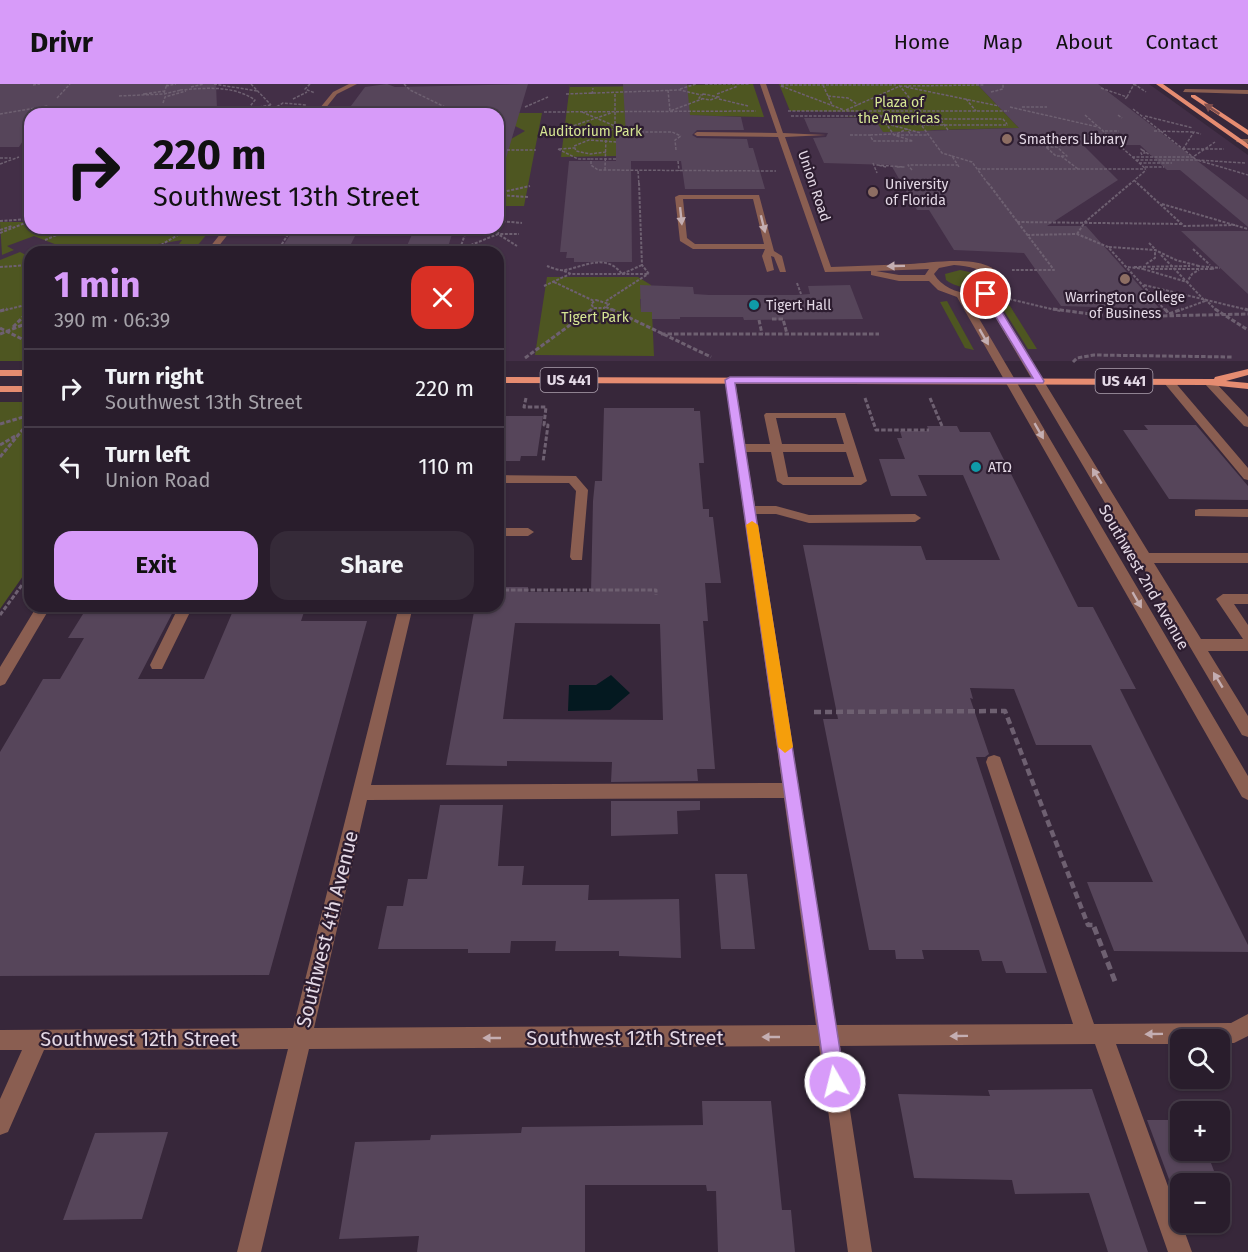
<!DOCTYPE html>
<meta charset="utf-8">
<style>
:root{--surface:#291d2c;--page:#352a38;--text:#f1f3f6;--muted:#a5a2a9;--line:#453b48;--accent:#d79bf9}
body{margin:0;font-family:"Fira Sans",sans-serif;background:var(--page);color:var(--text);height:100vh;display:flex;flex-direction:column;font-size:22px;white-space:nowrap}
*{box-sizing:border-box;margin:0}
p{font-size:20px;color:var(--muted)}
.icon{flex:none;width:33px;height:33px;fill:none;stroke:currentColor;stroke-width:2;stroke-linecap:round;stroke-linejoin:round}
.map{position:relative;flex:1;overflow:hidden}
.panel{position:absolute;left:24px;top:162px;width:480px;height:366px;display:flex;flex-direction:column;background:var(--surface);border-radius:18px;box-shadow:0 2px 4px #0004,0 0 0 2px var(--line)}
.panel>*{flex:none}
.top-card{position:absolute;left:24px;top:24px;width:480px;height:126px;border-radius:18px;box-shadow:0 2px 4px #0004,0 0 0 2px var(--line);background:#d79bf9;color:#111;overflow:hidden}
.fabs{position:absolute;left:1170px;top:945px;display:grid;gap:12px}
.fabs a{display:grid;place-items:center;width:60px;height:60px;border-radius:12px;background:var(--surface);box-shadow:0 2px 4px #0004,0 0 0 2px var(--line);font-size:30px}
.pin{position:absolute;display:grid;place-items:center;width:51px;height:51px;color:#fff;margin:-26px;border:3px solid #fff;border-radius:50%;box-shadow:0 2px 6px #0007}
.me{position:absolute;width:66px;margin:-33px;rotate:352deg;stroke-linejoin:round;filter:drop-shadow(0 0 4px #0008)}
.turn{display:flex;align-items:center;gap:21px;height:126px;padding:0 30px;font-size:27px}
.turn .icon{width:78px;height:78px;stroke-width:2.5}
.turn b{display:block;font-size:42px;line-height:51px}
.round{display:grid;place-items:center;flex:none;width:63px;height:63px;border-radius:18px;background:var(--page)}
.headline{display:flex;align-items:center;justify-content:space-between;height:102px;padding:0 30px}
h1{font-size:36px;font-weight:700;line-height:45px;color:var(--accent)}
.primary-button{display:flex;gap:12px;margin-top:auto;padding:12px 30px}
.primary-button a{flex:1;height:69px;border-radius:18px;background:var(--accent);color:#111;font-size:24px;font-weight:700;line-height:69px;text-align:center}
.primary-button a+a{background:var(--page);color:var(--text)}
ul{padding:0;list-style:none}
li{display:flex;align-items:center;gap:18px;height:78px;padding:0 30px;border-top:2px solid var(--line)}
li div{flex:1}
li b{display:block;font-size:22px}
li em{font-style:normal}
header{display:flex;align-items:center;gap:36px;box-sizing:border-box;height:84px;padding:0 30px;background:var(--accent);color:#111}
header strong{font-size:28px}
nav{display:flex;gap:33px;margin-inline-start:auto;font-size:21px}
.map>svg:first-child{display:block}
</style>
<header>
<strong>Drivr</strong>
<nav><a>Home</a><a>Map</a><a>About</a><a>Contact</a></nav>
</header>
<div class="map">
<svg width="1248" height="1168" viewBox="0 0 1248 1168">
<rect width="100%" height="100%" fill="#37273a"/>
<path fill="#432f47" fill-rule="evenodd" d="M0 0H1149L1248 71V277H498V168H30V277H0ZM30 30H498V144H30Z"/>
<path fill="#4e5621" d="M570 0V3C631 3 692 0 753 0L764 33 668 31 626 46 625 52H616V72L561 73Z
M779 0H977L1019 44 935 46 885 52 874 34 842 32H872L870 28 790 27Z
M511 29H542L524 122H498V92L500 88 498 51 511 55 525 47 511 40Z
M0 138H30V144H212L192 168H173L182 156 158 160 151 168H75L34 152 7 162 14 166 2 171Z
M20 168 30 173V277H0V176Z
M960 186 979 190 985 199C973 207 957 204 946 196L945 190Z
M547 193H638L651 201V214L640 215 641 227 652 228 654 272 535 271Z
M947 217 974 266 965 264 940 218Z
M998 217H1004L1010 222 1037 265H1028Z
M0 318H30V482L0 525Z"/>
<path fill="#041920" d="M611 591 630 609 610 626 568 627 569 601H596Z"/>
<path fill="#56455a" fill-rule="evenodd" d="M0 0H216L217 25 188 30H30V46L19 63H0Z
M387 0 395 3 528 0 504 81 498 80V30H345L365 3Z
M623 0H687L690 31 741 33 744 46H697L692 51 697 54 747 55 749 64H753L765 105H685L681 77H631L632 178H574V174H566L567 168H560L569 77H616V52H626Z
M977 0H1098L1248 116V143L1180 86H1167L1140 61H1083L1118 96 1047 142H1086L1160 225 1061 222 1024 169 954 166 929 126H917L891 81 824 79 813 54 826 53 828 49 810 48 804 34H874L883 48 1019 44Z
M319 144H359L347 168H279L294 145Z
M415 144H454L447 166H405Z
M1181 147H1248V210Z
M640 201 693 203 694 210 709 211H796L810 210 808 202 850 201 863 235 744 236 743 233H680V235H652V228H641Z
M604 324H694V327H700L704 379H699L703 425H709V433H713L721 499H705L708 537H703L715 685H697L698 697 611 698 612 678 507 677V682L446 681 475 522H498V503H528V508H591L593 417 595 397H602ZM515 539 660 540 663 636 503 635Z
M498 332H543L537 372H521L520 377H498Z
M1144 341H1196L1248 402V416L1169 415 1123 346H1148Z
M927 342H957L960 348H990L1078 523H1093L1136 605H1120L1248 861V868L1114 867 1087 798H1153L1091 661H1036L1014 605 970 604 973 615 970 614 989 670 985 673H976L1047 889H1006L1002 877H982L979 866H922L924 875H896L895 866H869L823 635H838L803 461 921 462 926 476H1000L963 391H918L927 412H891L879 375H905L897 354H902L900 347H929Z
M88 522H176L138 595H204L235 522H306L301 537H367L269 891 0 892V668L43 595H60L84 554H68Z
M611 717H700V726L677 727 678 750 611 752Z
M440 721H503L498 782H524L522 801H589L588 816 679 815 681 874 619 872V867H555L556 857H511L510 869H468V865H378L387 822H403L408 795H427Z
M715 790H747L755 865H721Z
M1092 1005 1148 1168H1108L1089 1109 1015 1110 1012 1096 914 1094 898 1010 990 1012 988 1006Z
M702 1017H771L782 1126H791L795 1168H718L716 1107H707L706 1101H585V1168H417L419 1152 339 1155 355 1058 430 1056 431 1051 521 1049 522 1043 703 1041Z
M1147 1036H1180V1066H1206L1219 1100H1180L1179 1122Z
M168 1048 142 1135 63 1136 95 1049Z"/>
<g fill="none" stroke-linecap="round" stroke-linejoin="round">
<path stroke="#6e6071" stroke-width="1.5" stroke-dasharray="3 1.5" stroke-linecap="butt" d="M214 0 257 7
M251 0 271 21
M310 0 305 5 315 9
M404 0 410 6 447 24
M705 0H749
M1134 0 1146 8
M33 1 40 0
M781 1H896
M823 1 832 21
M899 1 920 27
M166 2 176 0
M781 2 844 26
M191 3 204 0
M906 3 999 22
M1101 4 1127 13 1125 15
M680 5 696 0
M180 6C206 4 233 1 255 16L247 26
M668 6 670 27 702 15
M991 8 1003 5V0
M164 9 167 0
M146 10H143L165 7
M566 10 680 6 701 11
M592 10 593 4
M703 10 719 13 710 16 699 14Z
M717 10 738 2
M119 12 164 10 181 6
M828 12 848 14 858 21
M1127 13 1134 0
M57 14 70 0
M293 15 307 8
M719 15 748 22
M966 15 976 27
M163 19 165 13 186 7
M525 23 548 13
M1010 23 1098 43
M1022 23H1047
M846 26 900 2 984 1
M269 27 283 19 307 21
M788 27H1009
M544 28 756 27
M582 28 629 48H672L681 52
M0 30 48 22
M219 30 271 21
M249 30 304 25
M295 30 303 29
M880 31 894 51H929
M1085 31 1146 85
M1118 31 1122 34
M791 32H914
M914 32H937
M1145 32 1193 44
M883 33 918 41
M891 41 915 33 940 35
M891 41 921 49
M922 41H1008
M922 42 942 69 952 72 959 83
M561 46 611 29
M948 46 940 35H1003L1007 40
M1105 47H1119
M1154 47 1194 48
M850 51H870L873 57H913L894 51 907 45 911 51
M870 51 893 50
M1046 63H1057L1067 72H1056Z
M558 65 578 75H591
M559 65 574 64
M1183 65H1224
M1183 65 1194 48 1201 50
M498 66H536
M676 66 675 56 681 52
M606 68 590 70 576 67 574 62 589 56 616 58
M1142 71 1141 69H1145L1141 65 1150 71
M952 72 972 78 989 101
M1061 72 1078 85
M1132 73H1193L1133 25
M0 74H11
M616 75H591V81L598 86 776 87
M1136 76H1197L1193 73 1215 58
M678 77 679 87
M873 79 877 89
M1139 79H1172
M1245 79 1197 76 1248 91
M0 80 19 73
M886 83 877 81 904 83H896
M1145 83H1164
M978 85H1146
M605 86 606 52 615 42V10
M912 86 908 81H957
M638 87 639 101
M1134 96 1139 101
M1129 101 1146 86"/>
<path stroke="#6e6071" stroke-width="2" stroke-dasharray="3 1.5" stroke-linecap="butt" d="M639 99 642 181 649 190
M988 99 1054 186H1012
M1137 99 1184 142 1235 141
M498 109 530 102
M498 111 528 113
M1162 120 1248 145
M0 137 30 135
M498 137 522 139
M1017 138 1181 140
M500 139 498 150H519
M0 146 12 142
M0 149 30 137
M1077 150 1085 138 1131 99
M1027 151 1077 150 1108 163 1166 227
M45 156 73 144
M1149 159 1156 166
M161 161 190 144
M1109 163 1155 166 1176 176 1199 182
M460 165 467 144
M1193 165 1210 181
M277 168 292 144
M454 168 498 150 517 162
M1161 171 1187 198 1192 190 1199 186
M1146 180 1155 174V166
M547 182C552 184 560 187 565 186 586 182 606 169 622 190L642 181
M1197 182 1220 184
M0 183 30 181
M1128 183 1144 185
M1134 183 1190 182
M1143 185 1187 198 1205 217 1178 227
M1151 185H1214L1212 184
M564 187 571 190H649
M554 198 594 217
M797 199 801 210
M1144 201 1248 226
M544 202 570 190
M1009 215 1060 227
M1205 215 1217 227
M596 216 609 220 604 224H594L591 220Z
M606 217 648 190
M606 223 614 227
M1 227 30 220
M590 227 594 224"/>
<path stroke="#6e6071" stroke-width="3" stroke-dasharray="4.5 2" stroke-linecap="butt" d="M611 225 711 273
M1053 225 1113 233 1248 230
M1165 225 1169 230 1182 225
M1215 225 1248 246
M1245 225 1248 226
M0 227 7 225
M772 235H783L787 250
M759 236 762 250
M13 243 30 226
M0 244 30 259
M0 250 30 238
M661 250H879
M525 274 592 225
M1073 278 1077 274 1094 271 1232 273
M526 314 524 323H546L544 341H548L543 378
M865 314 876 346H929
M930 314 942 342
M0 340 30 331
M0 361 17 351
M0 373 30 337
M498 506H656V511
M0 531 30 490"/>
<path stroke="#6e6071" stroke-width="4.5" stroke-dasharray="7 4" stroke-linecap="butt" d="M814 628 1005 627 1088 841H1093L1095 845"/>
<path stroke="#6e6071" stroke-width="5" stroke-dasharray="8 4.5" stroke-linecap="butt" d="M1094 843 1116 900"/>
<path fill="#8a5e51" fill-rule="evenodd" d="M349 0H357L337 10 321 30H315L333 8Z
M760 0H766L783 49 826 51 785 53 831 183C858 182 884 181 910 180 935 179 1000 166 1005 203L991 211 1149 469H1248V479H1154L1201 555H1243L1216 515 1223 510H1248V520H1234L1248 541V567H1208L1248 632V653L1242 651 984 214H967L1248 692V716L1242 713 957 213 938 206 929 197H899L871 191V187L825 188 778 53 697 52 694 50 697 48 777 49ZM954 181C969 182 983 185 995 196V202C976 215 946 210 934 190L939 184ZM929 185 925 191H899L876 187Z
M1185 5 1248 6V10L1183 8Z
M1238 55H1248V59L1236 58Z
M679 111H759L774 167 782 172 786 188H780L774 173 771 172 774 186 767 188 762 172 765 165H693L680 157 675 113ZM683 115H753L764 160H695L687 154Z
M225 144H233L214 168H206Z
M730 293 735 296 745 360H770L764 331 766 329H845L867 397 861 401H783L777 397 771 368H746L755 422H776L809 431 915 430 921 434 915 438 809 439 776 430H756L836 941 1073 940 986 678 988 673 994 671 1000 673 1094 940 1231 939 1248 930V952L1234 959H1220V956H1180V960H1116L1192 1168H1168L1095 960 840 962 872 1168H848L819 962 309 965 261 1168H237L288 965 44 966 8 1048 0 1051V1015L22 966H0V946L293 944 399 522H413L371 701 782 699 725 296ZM776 334H836L844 360H782ZM783 368H846L854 393H788ZM784 714 816 941 314 944 367 716Z
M1165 296H1173L1248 384V396L1244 395 1165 300Z
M1205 296H1213L1248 333V343L1244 342 1205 300Z
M498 391 576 392 588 406 582 476H572L570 473 576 407 569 399H498Z
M1199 425H1248V433L1195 432V426Z
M498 444H528L534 448 528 452H498Z
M37 522H51L5 600 0 602V583Z
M179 522H193L162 585H152L150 581Z"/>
<path fill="#e68c71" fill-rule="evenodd" d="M1156 0H1163L1248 60V65Z
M1191 11H1195L1248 46V51L1191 13Z
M1248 285V291L1226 297 1248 299V305L1209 301 498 299V293L1214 295 1215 293Z
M0 286H30V292H0Z
M0 302H30V308H0Z"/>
</g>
<defs><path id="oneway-solid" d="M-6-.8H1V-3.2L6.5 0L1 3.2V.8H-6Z" transform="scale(1.5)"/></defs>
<use fill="#804f4d" href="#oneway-solid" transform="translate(1212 25) rotate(-146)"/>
<g fill="#c4aeb2">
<use href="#oneway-solid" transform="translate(681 132) rotate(84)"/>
<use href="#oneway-solid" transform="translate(763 140) rotate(76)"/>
<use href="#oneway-solid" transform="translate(896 182) rotate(179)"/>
<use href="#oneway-solid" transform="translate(984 253) rotate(60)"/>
<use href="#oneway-solid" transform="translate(1039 347) rotate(60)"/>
<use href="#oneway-solid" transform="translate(1097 392) rotate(-121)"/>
<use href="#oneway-solid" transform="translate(1137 516) rotate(60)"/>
<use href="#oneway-solid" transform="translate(1218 596) rotate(-121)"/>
<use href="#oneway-solid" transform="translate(1154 950) rotate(179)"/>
<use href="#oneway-solid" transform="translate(959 952) rotate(179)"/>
<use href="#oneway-solid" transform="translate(771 953) rotate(180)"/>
<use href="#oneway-solid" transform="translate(492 954) rotate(180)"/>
</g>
<path fill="#d79bf9" stroke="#8c65a2" stroke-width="1.5" d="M986 208 991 210 1044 297 1043 299H735L845 998 842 1005 835 1008 828 1005 826 998 725 296 730 293 1033 294 982 210Z"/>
<path fill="#f59e0b" d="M752 437 758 441 793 663 785 669 778 663 746 441Z"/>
<g fill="#8d6e63" stroke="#2d1d30" stroke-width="2">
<circle cx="1007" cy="55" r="6"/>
<circle cx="873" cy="108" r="6"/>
<circle cx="1125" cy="195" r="6"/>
</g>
<g fill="#0f9aa8" stroke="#2d1d30" stroke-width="2">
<circle cx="754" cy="221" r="6"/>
<circle cx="976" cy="383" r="6"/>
</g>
<g text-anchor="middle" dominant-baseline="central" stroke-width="4.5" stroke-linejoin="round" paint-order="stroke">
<g font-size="14" fill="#d6e693" stroke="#2d1d30">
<text x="899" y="18">Plaza of<tspan x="899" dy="16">the Americas</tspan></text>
<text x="591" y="47">Auditorium Park</text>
<text x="595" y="233">Tigert Park</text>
</g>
<g font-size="14" fill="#e4d9e6" stroke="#2d1d30" text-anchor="start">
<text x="1019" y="55">Smathers Library</text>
<text x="885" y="100">University<tspan x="885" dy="16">of Florida</tspan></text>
<text x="1125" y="213" text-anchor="middle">Warrington College<tspan x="1125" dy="16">of Business</tspan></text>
<text x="766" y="221">Tigert Hall</text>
<text x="988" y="383">ΑΤΩ</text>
</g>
<g font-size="14" fill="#e4d9e6" stroke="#2d1d30">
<text transform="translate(814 102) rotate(71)">Union Road</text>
</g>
<g fill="#2d1d30" stroke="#ada1af" stroke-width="1.5">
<rect x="540.5" y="284" width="57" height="24" rx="4.5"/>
<rect x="1095.5" y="285" width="57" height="24" rx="4.5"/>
</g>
<g font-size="15" font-weight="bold" fill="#e4d9e6">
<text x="569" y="296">US 441</text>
<text x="1124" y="297">US 441</text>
</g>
<g font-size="16" fill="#e4d9e6" stroke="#2d1d30">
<text transform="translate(1144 493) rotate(60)">Southwest 2nd Avenue</text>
</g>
<g font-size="20" fill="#e4d9e6" stroke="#2d1d30">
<text transform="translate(327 845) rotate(-76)">Southwest 4th Avenue</text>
<text x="625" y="954">Southwest 12th Street</text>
<text x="139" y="955">Southwest 12th Street</text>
</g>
</g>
</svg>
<div class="fabs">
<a><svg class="icon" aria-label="search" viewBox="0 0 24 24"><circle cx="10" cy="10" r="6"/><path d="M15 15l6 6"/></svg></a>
<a>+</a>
<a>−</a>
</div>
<div class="pin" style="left:986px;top:210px;background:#d93025"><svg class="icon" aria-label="arrive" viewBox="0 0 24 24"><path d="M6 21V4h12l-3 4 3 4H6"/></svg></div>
<svg class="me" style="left:835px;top:998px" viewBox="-20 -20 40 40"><circle r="17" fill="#d79bf9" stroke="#fff" stroke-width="3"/><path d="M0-11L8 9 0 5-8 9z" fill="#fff"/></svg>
<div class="top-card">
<div class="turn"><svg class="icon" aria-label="right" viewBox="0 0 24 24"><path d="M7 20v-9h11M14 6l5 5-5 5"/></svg><div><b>220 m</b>Southwest 13th Street</div></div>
</div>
<section class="panel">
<div class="headline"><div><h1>1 min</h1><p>390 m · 06:39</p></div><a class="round" style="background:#d93025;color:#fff"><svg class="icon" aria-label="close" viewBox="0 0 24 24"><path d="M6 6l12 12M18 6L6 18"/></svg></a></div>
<ul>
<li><svg class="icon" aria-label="right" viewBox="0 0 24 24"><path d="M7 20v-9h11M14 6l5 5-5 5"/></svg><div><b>Turn right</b><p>Southwest 13th Street</p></div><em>220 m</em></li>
<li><svg class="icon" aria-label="left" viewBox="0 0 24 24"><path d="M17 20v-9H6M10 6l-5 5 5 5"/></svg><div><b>Turn left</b><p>Union Road</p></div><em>110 m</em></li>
</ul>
<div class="primary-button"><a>Exit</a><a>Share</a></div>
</section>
</div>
